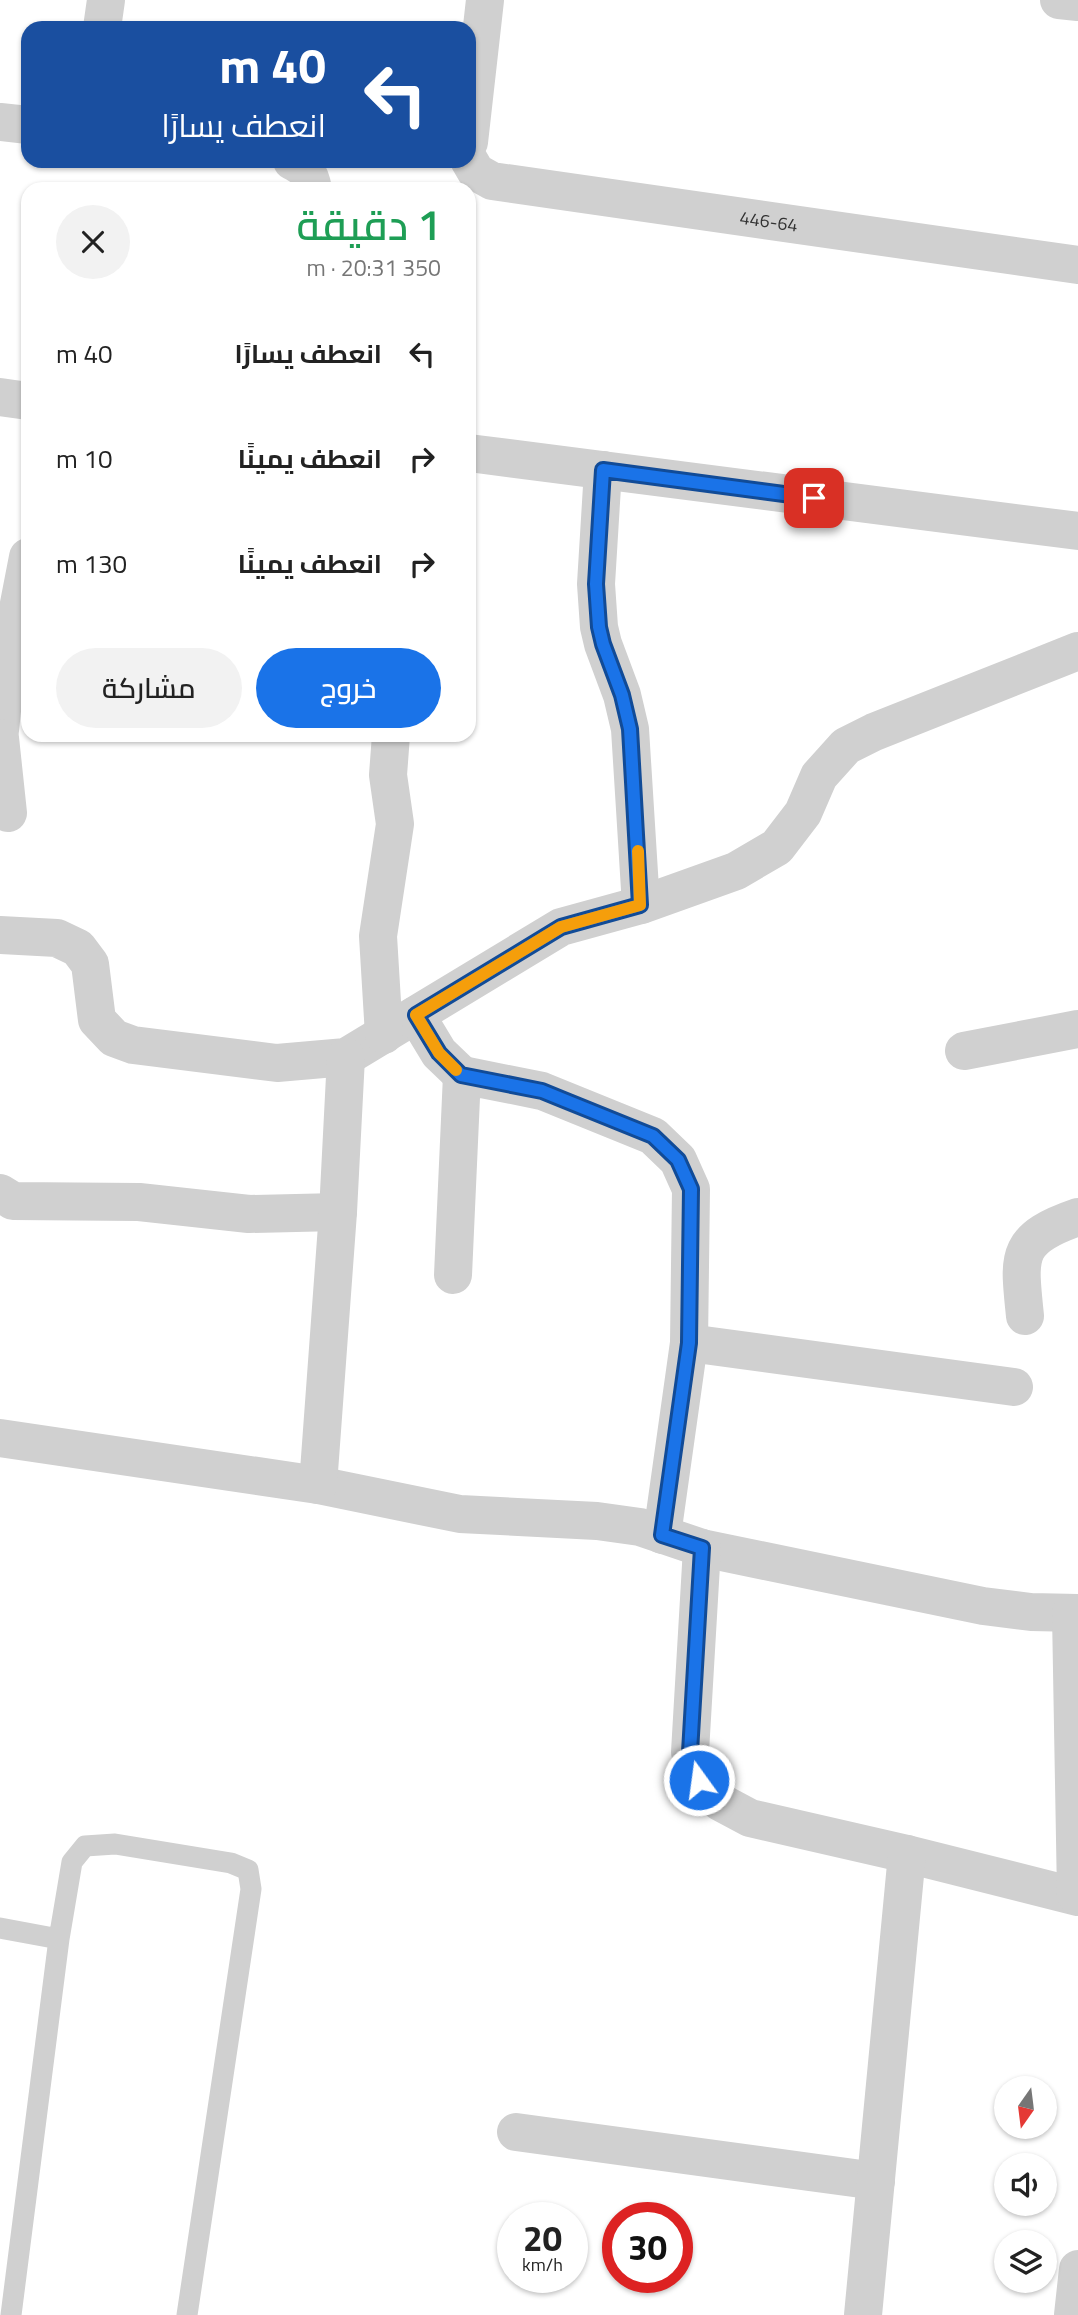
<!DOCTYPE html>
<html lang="ar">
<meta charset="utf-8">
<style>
:root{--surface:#fff;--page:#f2f2f2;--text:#222;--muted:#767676;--accent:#1a73e8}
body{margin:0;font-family:"Titillium Web",Cairo,sans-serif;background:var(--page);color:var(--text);direction:rtl;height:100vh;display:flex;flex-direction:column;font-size:26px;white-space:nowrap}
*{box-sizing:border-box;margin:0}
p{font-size:23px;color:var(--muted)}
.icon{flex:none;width:38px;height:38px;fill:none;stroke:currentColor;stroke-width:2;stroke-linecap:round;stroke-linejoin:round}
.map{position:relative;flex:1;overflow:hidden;direction:ltr}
.side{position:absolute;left:21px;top:182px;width:455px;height:560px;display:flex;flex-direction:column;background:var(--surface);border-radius:21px;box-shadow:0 2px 5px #0004;direction:rtl}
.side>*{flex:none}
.hud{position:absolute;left:21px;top:21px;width:455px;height:147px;border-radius:21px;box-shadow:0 2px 5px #0004;direction:rtl;background:#1a4fa0;color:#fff;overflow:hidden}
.needle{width:46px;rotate:194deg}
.fabs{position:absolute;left:994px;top:2076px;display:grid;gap:14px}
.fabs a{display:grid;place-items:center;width:63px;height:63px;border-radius:50%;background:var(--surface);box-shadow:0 2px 5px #0004;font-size:35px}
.speed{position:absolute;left:497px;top:2202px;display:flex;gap:14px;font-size:35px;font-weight:700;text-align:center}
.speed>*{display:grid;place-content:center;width:91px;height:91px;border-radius:50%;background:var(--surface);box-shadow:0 2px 5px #0004;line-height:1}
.speed small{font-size:18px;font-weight:400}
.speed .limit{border:10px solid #d22;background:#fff;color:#111}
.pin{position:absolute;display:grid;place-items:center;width:60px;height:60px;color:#fff;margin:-30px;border-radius:14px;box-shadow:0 4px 10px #0006}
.me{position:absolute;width:77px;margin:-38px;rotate:346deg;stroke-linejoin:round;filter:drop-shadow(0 0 5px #0008)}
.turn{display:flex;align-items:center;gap:24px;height:147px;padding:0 35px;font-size:32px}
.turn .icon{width:91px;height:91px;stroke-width:2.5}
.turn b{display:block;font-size:49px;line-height:60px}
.round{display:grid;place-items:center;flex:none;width:74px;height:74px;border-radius:37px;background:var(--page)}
.headline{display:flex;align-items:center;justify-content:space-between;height:119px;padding:0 35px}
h1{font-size:42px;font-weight:600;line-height:52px;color:#1e9e55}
.action{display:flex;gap:14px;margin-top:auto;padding:14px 35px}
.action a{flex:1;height:80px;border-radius:42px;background:var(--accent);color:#fff;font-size:28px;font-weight:600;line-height:80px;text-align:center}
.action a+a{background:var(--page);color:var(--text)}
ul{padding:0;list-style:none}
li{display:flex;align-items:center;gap:21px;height:105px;padding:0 35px}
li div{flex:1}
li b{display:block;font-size:26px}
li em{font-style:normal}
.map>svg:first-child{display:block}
</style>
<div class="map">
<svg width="1078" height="2315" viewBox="0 0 1078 2315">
<rect width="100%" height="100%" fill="#fff"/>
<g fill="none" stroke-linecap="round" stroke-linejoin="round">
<path stroke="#d0d0d0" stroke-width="21" d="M0 1928 59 1939 11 2315
M59 1939 72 1862 85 1846 115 1844 231 1863 248 1870 251 1889 187 2315"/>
<g stroke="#d0d0d0" stroke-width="38">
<path d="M1059 0 1078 2"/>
<path d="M102 28 106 0"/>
<path d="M0 122 28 125"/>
<path d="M469 142 485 0"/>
<path id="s1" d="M469 160 476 172 492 181 1078 265"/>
<path d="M292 161C306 168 310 173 313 189"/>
<path d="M0 397 28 401"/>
<path d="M469 453 1078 531"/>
<path d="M603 470 596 584 599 627 603 644 622 695 630 729 641 905"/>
<path d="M0 730 6 671 28 557"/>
<path d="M0 738 8 813"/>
<path d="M0 935 57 938 78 948 90 964 97 1020 114 1038 133 1045 277 1063 346 1057 561 927 641 905 736 871 777 847 803 813 819 776 846 746 874 732 1078 651"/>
<path d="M416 1015 439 1053 462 1075"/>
<path d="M384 1035 378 936 395 824 388 775 391 735"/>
<path d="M964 1051 1078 1029"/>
<path d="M0 1193 13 1201 139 1202 249 1214 338 1212"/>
<path d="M453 1275 462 1075 542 1091 653 1136 678 1160 691 1189 689 1343 662 1535"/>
<path d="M1025 1316C1019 1256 1014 1239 1078 1217"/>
<path d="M689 1343 1014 1387"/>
<path d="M0 1438 318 1485 460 1514 597 1521 640 1527 702 1548 983 1606 1031 1612 1078 1613"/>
<path d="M318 1485 338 1212 346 1057"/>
<path d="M702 1548 690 1752 699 1781 720 1802 750 1818 907 1854 1078 1897"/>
<path d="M1071 1614 1076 1895"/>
<path d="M516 2132 876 2181"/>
<path d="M863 2315 907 1854"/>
<path d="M1073 2315 1078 2269"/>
</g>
</g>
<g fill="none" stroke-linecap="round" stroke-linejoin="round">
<g stroke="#114b97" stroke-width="18">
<path id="route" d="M699 1780 690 1752 702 1548 662 1535 689 1343 691 1189 678 1160 653 1136 564 1100 542 1091 461 1075 439 1053 416 1015 561 927 640 905 630 729 622 695 603 644 599 627 596 584 603 470 814 498"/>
</g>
<use href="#route" stroke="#1a73e8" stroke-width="12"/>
<path stroke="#f59e0b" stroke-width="12" d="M456 1070 439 1053 416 1015 561 927 640 905 638 851"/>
</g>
<g text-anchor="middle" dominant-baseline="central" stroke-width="7" stroke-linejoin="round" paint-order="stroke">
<g font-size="18" fill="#333" stroke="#fff">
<text stroke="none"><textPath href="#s1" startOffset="312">446-64</textPath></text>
</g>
</g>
</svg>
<div class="fabs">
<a><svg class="needle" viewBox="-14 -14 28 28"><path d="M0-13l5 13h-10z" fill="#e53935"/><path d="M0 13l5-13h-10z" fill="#767676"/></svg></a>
<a><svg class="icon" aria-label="sound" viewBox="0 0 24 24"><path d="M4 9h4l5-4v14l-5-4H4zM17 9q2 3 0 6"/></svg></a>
<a><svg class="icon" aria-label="layers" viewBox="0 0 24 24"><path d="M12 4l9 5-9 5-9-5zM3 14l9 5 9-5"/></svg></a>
</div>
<div class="speed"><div>20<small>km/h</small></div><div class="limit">30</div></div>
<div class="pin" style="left:814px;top:498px;background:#d93025"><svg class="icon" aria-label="arrive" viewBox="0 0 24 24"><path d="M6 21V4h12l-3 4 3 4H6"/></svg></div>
<svg class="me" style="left:699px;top:1780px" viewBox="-20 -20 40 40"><circle r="17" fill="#1a73e8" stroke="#fff" stroke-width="3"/><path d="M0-11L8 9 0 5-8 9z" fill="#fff"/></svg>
<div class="hud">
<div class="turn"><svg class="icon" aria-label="left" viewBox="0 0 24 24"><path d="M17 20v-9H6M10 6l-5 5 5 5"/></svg><div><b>40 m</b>انعطف يسارًا</div></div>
</div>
<section class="side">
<div class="headline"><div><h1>1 دقيقة</h1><p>350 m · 20:31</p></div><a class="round"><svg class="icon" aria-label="close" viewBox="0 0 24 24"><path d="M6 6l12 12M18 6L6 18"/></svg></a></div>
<ul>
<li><svg class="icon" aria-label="left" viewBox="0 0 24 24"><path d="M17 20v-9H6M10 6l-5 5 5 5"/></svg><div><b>انعطف يسارًا</b></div><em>40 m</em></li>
<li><svg class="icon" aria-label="right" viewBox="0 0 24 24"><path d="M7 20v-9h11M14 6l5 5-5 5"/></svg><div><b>انعطف يمينًا</b></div><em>10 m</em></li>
<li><svg class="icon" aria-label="right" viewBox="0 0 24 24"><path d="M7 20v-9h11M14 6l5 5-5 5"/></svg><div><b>انعطف يمينًا</b></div><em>130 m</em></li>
</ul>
<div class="action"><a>خروج</a><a>مشاركة</a></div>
</section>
</div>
